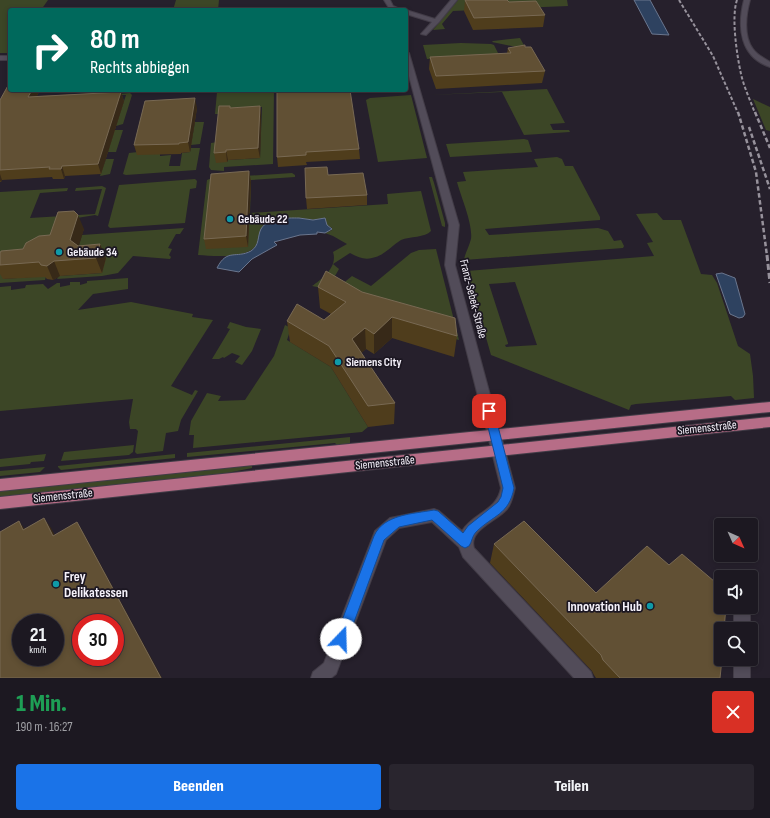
<!DOCTYPE html>
<html lang="de">
<meta charset="utf-8">
<style>
:root{--surface:#1c1821;--page:#29252e;--text:#f1f3f6;--muted:#a0a0a5;--line:#3a373f;--accent:#1a73e8}
body{margin:0;font-family:"Sofia Sans Condensed",sans-serif;background:var(--page);color:var(--text);height:100vh;display:flex;flex-direction:column;font-size:15px;white-space:nowrap}
*{box-sizing:border-box;margin:0}
p{font-size:13px;color:var(--muted)}
.icon{flex:none;width:22px;height:22px;fill:none;stroke:currentColor;stroke-width:2;stroke-linecap:round;stroke-linejoin:round}
.map{position:relative;height:678px;overflow:hidden}
.sheet{display:flex;flex-direction:column;background:var(--surface);flex:1}
.sheet>*{flex:none}
.guide{position:absolute;left:8px;top:8px;width:400px;height:84px;border-radius:4px;box-shadow:0 2px 6px #0003,0 0 0 1px var(--line);background:#00695c;color:#fff;overflow:hidden}
.needle{width:26px;rotate:135deg}
.controls{position:absolute;left:714px;top:518px;display:grid;gap:8px}
.controls a{display:grid;place-items:center;width:44px;height:44px;border-radius:4px;background:var(--surface);box-shadow:0 2px 6px #0003,0 0 0 1px var(--line);font-size:20px}
.speed{position:absolute;left:12px;top:614px;display:flex;gap:8px;font-size:20px;font-weight:700;text-align:center}
.speed>*{display:grid;place-content:center;width:52px;height:52px;border-radius:50%;background:var(--surface);box-shadow:0 2px 6px #0003,0 0 0 1px var(--line);line-height:1}
.speed small{font-size:10px;font-weight:400}
.speed .limit{border:6px solid #d22;background:#fff;color:#111}
.pin{position:absolute;display:grid;place-items:center;width:34px;height:34px;color:#fff;margin:-17px;border-radius:8px;box-shadow:0 2px 6px #0006}
.me{position:absolute;width:44px;margin:-22px;rotate:21deg;stroke-linejoin:round;filter:drop-shadow(0 0 3px #0008)}
.turn{display:flex;align-items:center;gap:14px;height:84px;padding:0 16px;font-size:18px}
.turn .icon{width:52px;height:52px;stroke-width:2.5}
.turn b{display:block;font-size:28px;line-height:34px}
.round{display:grid;place-items:center;flex:none;width:42px;height:42px;border-radius:4px;background:var(--page)}
.head{display:flex;align-items:center;justify-content:space-between;height:68px;padding:0 16px}
h1{font-size:24px;font-weight:800;line-height:30px;color:#1e9e55}
.cta{display:flex;gap:8px;margin-top:auto;padding:8px 16px}
.cta a{flex:1;height:46px;border-radius:4px;background:var(--accent);color:#fff;font-size:16px;font-weight:800;line-height:46px;text-align:center}
.cta a+a{background:var(--page);color:var(--text)}
.map>svg:first-child{display:block}
</style>
<div class="map">
<svg width="770" height="678" viewBox="0 0 770 678">
<rect width="100%" height="100%" fill="#26202c"/>
<path fill="#3c4626" fill-rule="evenodd" d="M0 0H48L41 10H10V53H0Z
M176 0H219L218 10H173Z
M458 0H567L568 6 453 11 442 24 445 29 433 30Z
M520 38 526 49 492 42 493 41Z
M461 43 491 44 494 45 499 55 427 59 423 45Z
M547 89 565 123 550 124 553 130H569L570 132 524 135 502 92 430 95Z
M248 90H274L273 164 224 167V171L211 170 209 167 211 143 218 142 227 162 228 160 260 158 262 107 232 109 221 114H215L217 92Z
M120 94 130 93 132 95 123 124 116 126 126 95H119Z
M411 95 427 158 378 162 366 100 370 98Z
M753 99 770 107V131L766 130Z
M195 122H204L200 144 191 145Z
M111 130H123L116 152H108L114 132Z
M524 139 528 140 532 152 450 157 446 144Z
M191 148H200L196 170 126 175 123 174 129 153 138 152 160 154V156L171 155 169 166H180L182 153 190 152Z
M557 157 562 159 565 166H573L600 217V220L485 229 489 235 598 228 608 231 614 241 621 240 624 246 623 248 464 260C465 253 469 247 471 239 473 224 461 197 457 182L466 181 463 172 538 167 534 159Z
M106 159H114L110 174 100 176Z
M292 173 295 175V177L251 180 250 213 388 204 387 194 421 191 431 231C425 238 410 236 401 240 391 246 384 256 372 258 364 260 357 257 350 253L333 264 339 269 335 276 322 288 312 286C322 279 338 267 333 252L347 244 333 236 325 233 332 230V228L327 225 325 218 313 220 299 218 273 220C267 229 262 239 255 247 244 259 213 256 198 255L207 180 212 178Z
M429 177H432L434 183 445 223V227L442 226Z
M195 179 197 181 196 188 190 189 185 223 110 228 108 226 119 185Z
M102 186 106 188 98 216 95 215 77 218 75 223H78L77 226 3 279 46 276 45 280 0 283V192L68 188 67 191 40 193 30 218 95 214 102 189 75 191 76 188Z
M657 213 663 220H681L701 274 712 275 717 283 738 346 750 354 753 376 754 398 735 400 731 396 636 404 631 405 629 410 491 355 467 271 654 256 647 243 653 242 636 214ZM515 282 537 345 506 347 505 345 508 344V343L489 284Z
M184 228 180 234H176L168 248 172 249 169 255 171 257 170 259 133 256 118 273 102 276 57 279 59 276 102 273 76 255 82 235Z
M436 249 459 340 363 313 335 290 352 276 371 286 411 253 419 250Z
M128 278V289L93 294 78 310 131 302 193 314 192 317 213 320 171 386 192 395 195 390 198 391 181 420 178 431 166 433 163 451 137 454 135 452 138 431 136 429H130L129 422 133 399 0 411V287L11 286V290L25 288 26 285 43 284 48 289 57 283H60V287L70 285V282H80V285L87 283V281Z
M230 322 246 327 261 329 252 351 242 365 235 362 240 356 232 353 224 358 223 357 219 359H212L230 329 227 328Z
M285 325 291 328 287 340 331 367 368 427 362 432 193 448 194 435H189L191 421 207 393 221 396 218 401 245 400 274 356Z
M350 437V443L338 446 335 443 187 457V453Z
M134 445 133 452 129 455 61 461 64 452Z
M46 454 44 461 31 462 30 464 0 467V459Z
M175 454V458L61 470 58 467V466Z
M252 465V468L217 475 0 497V490Z
M45 467 40 472 0 476V471Z"/>
<path fill="#2e4260" stroke="#6a768e" d="M634 0H650L669 35 652 34Z
M299 218 313 220 325 218 327 225 332 229 325 233 317 232V234L300 235 274 242 277 245 252 259 239 272 217 268C227 248 236 259 251 251 260 245 257 237 261 229 268 217 287 218 299 218Z
M722 273 735 278 745 314 743 317 739 318 730 314 716 274Z"/>
<g fill="none" stroke-linecap="round" stroke-linejoin="round">
<g stroke="#423c47" stroke-width="2">
<path id="minor" d="M384 0H390L393 6 402 10 389 8Z
M451 0H457L439 22 426 35 421 34 432 22 406 14V10L435 19Z
M744 0H750C746 14 743 36 753 49 757 55 764 58 770 62V67C740 57 737 27 744 0Z
M406 51 409 53 459 225 455 265 515 488C513 495 512 503 507 509 497 521 468 530 474 548L591 672 593 678H574L463 557 459 547 432 522 399 528 386 540 336 674 331 678H311L313 672 324 663 375 531 390 518 434 509 439 511 462 531C473 513 497 511 501 488L445 265 449 225 406 65Z
M0 56H10V60H0Z
M734 607H750V629H734Z
M734 659H750V678H734Z"/>
</g>
<g stroke="#423c47" stroke-width="2">
<path id="major" d="M770 402V412L0 491V479Z
M770 417V427L0 509V497Z"/>
</g>
<use href="#minor" fill="#524c59" fill-rule="evenodd"/>
<use href="#major" fill="#b76d87" fill-rule="evenodd"/>
<path stroke="#97929c" stroke-width="2" stroke-dasharray="3.5 2" stroke-linecap="butt" d="M679 0 713 56 738 113
M737 0C731 17 737 56 741 74 744 87 750 100 755 113"/>
<path stroke="#97929c" stroke-width="2.5" stroke-dasharray="4.5 2.5" stroke-linecap="butt" d="M738 112 756 172 767 256
M755 112 770 148
M749 127 770 189"/>
<path stroke="#97929c" stroke-width="3" stroke-dasharray="6 3" stroke-linecap="butt" d="M767 255 770 283"/>
</g>
<path fill="#4f3d1c" d="M465 0H507L509 2 545 15 543 27 473 30 464 11Z
M508 48 545 71 542 83 436 89 429 69 430 57 507 53Z
M10 90H40L37 96 121 92 124 101 101 174 65 176 64 179H53L52 177 2 180 1 182H0V100Z
M152 90H171L170 91 152 92Z
M277 90 359 149 360 159 306 162 307 165 278 167 277 157Z
M260 106 261 116 260 158 228 160 227 162 216 163 214 153 230 108Z
M197 108 190 152 181 153V154L137 155 134 145Z
M249 171 251 182 248 247 206 249 204 239Z
M328 175 367 195V205L307 209 306 198Z
M84 229 78 246 106 258 102 273 60 276 53 280 47 279 45 277 3 279 0 274V253L23 249 50 235Z
M318 287 362 292 457 336 454 357 392 338 374 354 366 349 361 353 395 403 394 424 368 427 331 367 290 342 287 321 324 320 331 314 320 308Z
M494 544 720 678H596L594 675 592 671 490 563Z"/>
<path fill="#372918" d="M32 90H40L32 106 28 97Z
M121 92 124 101 101 174 98 164Z
M195 98 197 108 190 152 188 142Z
M260 106 261 116 260 158 258 148Z
M226 150 228 160 227 162 226 152Z
M62 166 65 176 64 179 61 169Z
M249 171 251 182 248 247 246 236Z
M0 174 2 180 1 182 0 180Z
M78 215 84 229 76 255 70 240Z
M100 244 106 258 102 273 96 258Z
M54 261 60 276 53 280 47 266Z
M392 317V338L374 354V334Z
M365 328 366 349 353 360 352 339Z
M44 518 51 528 60 545 53 536Z
M19 521 26 531 23 530Z
M77 522 83 532 162 678H161Z"/>
<path fill="#615034" stroke="#786953" fill-rule="evenodd" d="M465 0H507L509 2 536 1 545 15 474 18Z
M525 45V47H531L545 71 436 76 430 57 511 53 508 48Z
M10 82V90H32L28 97 121 92 98 164 62 166 61 169H49L50 167 0 170V100Z
M277 90H350L359 149 306 152V155L277 157Z
M195 98 188 142 179 143V144L134 145 145 101Z
M219 106H230V108L260 106 258 148 226 150V152L214 153Z
M327 167 328 175 363 173 367 195 306 198 305 168Z
M249 171 246 236 204 239 211 174Z
M74 211 78 215 70 240 78 246 100 244 96 258 54 261 47 266 41 265 39 262 0 265V253L1 251 23 249 26 243 39 236 50 235 58 212Z
M326 271 362 292 455 318 457 336 392 317 374 334 365 328 352 339 395 403 368 406 329 346 287 321 297 304 324 320 346 302 318 287Z
M44 518 53 536 77 522 161 678H0V532L19 521 23 530ZM21 623H55V657H21ZM81 623H115V657H81Z
M524 521 596 593 647 546 669 565 682 554 721 587V607H726L724 629H721V659H722L720 678H620L603 660 601 655 494 544Z"/>
<path fill="#1a73e8" stroke="#114b97" d="M489 407 493 408 494 411 514 488C509 515 493 515 476 532 472 536 472 542 469 546L465 548 461 546 432 520 399 527 384 540 346 644 341 646 336 644 335 639 374 536C384 514 413 514 434 510L438 511 463 533 468 526 498 502 501 497 503 488 484 411 486 408Z"/>
<g fill="#0f9aa8" stroke="#1c1722" stroke-width="1.5">
<circle cx="230" cy="219" r="4"/>
<circle cx="59" cy="252" r="4"/>
<circle cx="338" cy="362" r="4"/>
<circle cx="56" cy="584" r="4"/>
<circle cx="650" cy="606" r="4"/>
</g>
<g text-anchor="middle" dominant-baseline="central" stroke-width="3.5" stroke-linejoin="round" paint-order="stroke">
<g font-size="12" font-weight="bold" fill="#f5f1fa" stroke="#1c1722" text-anchor="start">
<text x="238" y="219">Gebäude 22</text>
<text x="67" y="252">Gebäude 34</text>
<text x="346" y="362">Siemens City</text>
</g>
<g font-size="12" fill="#f5f1fa" stroke="#1c1722">
<text transform="translate(473 299) rotate(76)">Franz-Sebek-Straße</text>
<text transform="translate(707 428) rotate(-6)">Siemensstraße</text>
<text transform="translate(385 463) rotate(-6)">Siemensstraße</text>
<text transform="translate(63 496) rotate(-6)">Siemensstraße</text>
</g>
<g font-size="14" font-weight="bold" fill="#f5f1fa" stroke="#1c1722" text-anchor="start">
<text x="64" y="576">Frey<tspan x="64" dy="16">Delikatessen</tspan></text>
<text x="642" y="606" text-anchor="end">Innovation Hub</text>
</g>
</g>
</svg>
<div class="controls">
<a><svg class="needle" viewBox="-14 -14 28 28"><path d="M0-13l5 13h-10z" fill="#e53935"/><path d="M0 13l5-13h-10z" fill="#a0a0a5"/></svg></a>
<a><svg class="icon" aria-label="sound" viewBox="0 0 24 24"><path d="M4 9h4l5-4v14l-5-4H4zM17 9q2 3 0 6"/></svg></a>
<a><svg class="icon" aria-label="search" viewBox="0 0 24 24"><circle cx="10" cy="10" r="6"/><path d="M15 15l6 6"/></svg></a>
</div>
<div class="speed"><div>21<small>km/h</small></div><div class="limit">30</div></div>
<div class="pin" style="left:489px;top:411px;background:#d93025"><svg class="icon" aria-label="arrive" viewBox="0 0 24 24"><path d="M6 21V4h12l-3 4 3 4H6"/></svg></div>
<svg class="me" style="left:341px;top:639px" viewBox="-20 -20 40 40"><circle r="19" fill="#fff"/><path d="M0-13L10 11 0 6-10 11z" fill="#1a73e8"/></svg>
<div class="guide">
<div class="turn"><svg class="icon" aria-label="right" viewBox="0 0 24 24"><path d="M7 20v-9h11M14 6l5 5-5 5"/></svg><div><b>80 m</b>Rechts abbiegen</div></div>
</div>
</div>
<section class="sheet">
<div class="head"><div><h1>1 Min.</h1><p>190 m · 16:27</p></div><a class="round" style="background:#d93025;color:#fff"><svg class="icon" aria-label="close" viewBox="0 0 24 24"><path d="M6 6l12 12M18 6L6 18"/></svg></a></div>
<div class="cta"><a>Beenden</a><a>Teilen</a></div>
</section>
